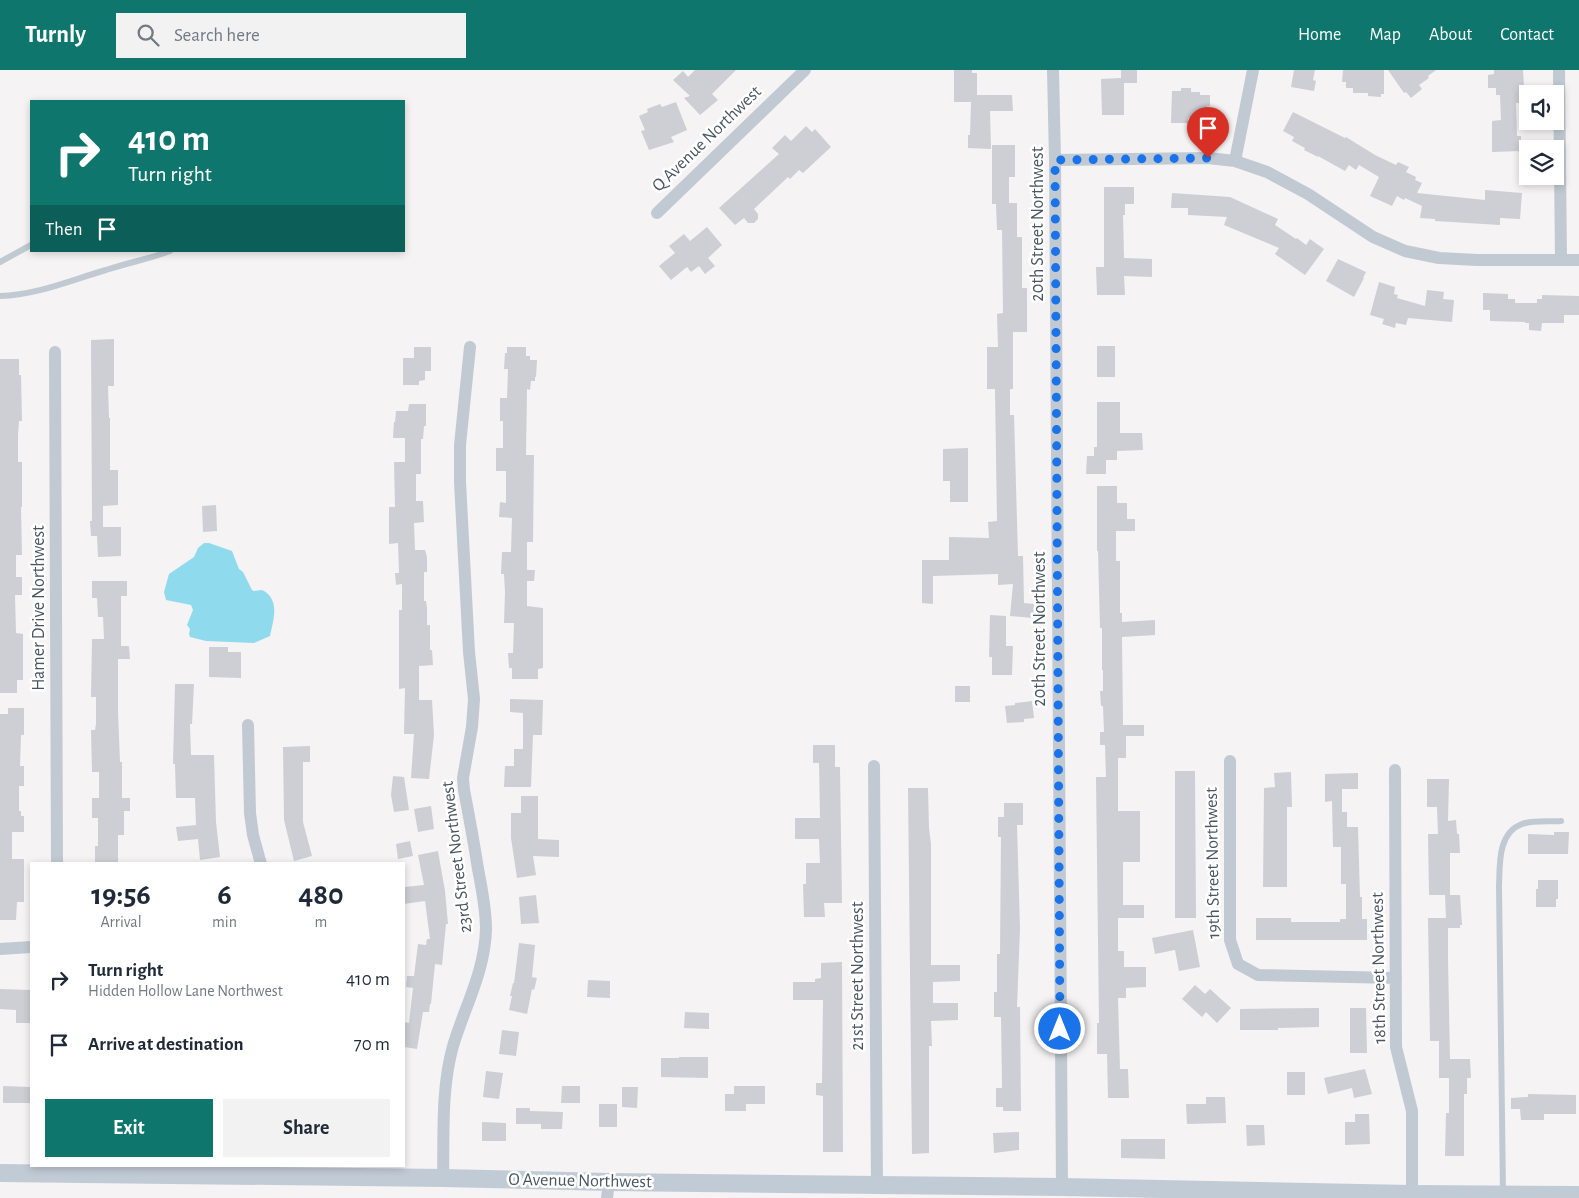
<!DOCTYPE html>
<style>
:root{--surface:#fff;--page:#f2f2f3;--text:#1f2937;--muted:#747a83;--accent:#0f766e}
body{margin:0;font-family:"Alegreya Sans",sans-serif;background:var(--page);color:var(--text);height:100vh;display:flex;flex-direction:column;font-size:19px;white-space:nowrap}
*{box-sizing:border-box;margin:0}
p{font-size:16px;color:var(--muted)}
.icon{flex:none;width:28px;height:28px;fill:none;stroke:currentColor;stroke-width:2;stroke-linecap:round;stroke-linejoin:round}
.map{position:relative;flex:1;overflow:hidden}
.panel{position:absolute;left:30px;top:792px;width:375px;height:305px;display:flex;flex-direction:column;background:var(--surface);border-radius:0px;box-shadow:0 2px 8px #0003}
.panel>*{flex:none}
.hud{position:absolute;left:30px;top:30px;width:375px;height:152px;border-radius:0px;box-shadow:0 2px 8px #0003;background:#0f766e;color:#fff;overflow:hidden}
.tools{position:absolute;left:1519px;top:15px;display:grid;gap:10px}
.tools a{display:grid;place-items:center;width:45px;height:45px;border-radius:0px;background:var(--surface);box-shadow:0 2px 8px #0003;font-size:25px}
.pin{position:absolute;display:grid;place-items:center;width:42px;height:42px;color:#fff;margin:-51px -21px;border-radius:50% 50% 50% 0;rotate:-45deg;box-shadow:0 0 5px #0007}
.pin .icon{rotate:45deg}
.me{position:absolute;width:55px;margin:-28px;rotate:0deg;stroke-linejoin:round;filter:drop-shadow(0 0 4px #0008)}
.turn{display:flex;align-items:center;gap:18px;height:105px;padding:0 15px;font-size:22px}
.turn .icon{width:65px;height:65px;stroke-width:2.5}
.turn b{display:block;font-size:35px;line-height:42px}
.then{display:flex;align-items:center;height:48px;padding:0 15px;background:#0003;gap:10px;font-size:19px}
.eta{display:flex;justify-content:space-evenly;align-items:center;height:85px;text-align:center}
.eta b{font-size:30px;font-weight:700;line-height:35px}
.primary-button{display:flex;gap:10px;margin-top:auto;padding:10px 15px}
.primary-button a{flex:1;height:58px;border-radius:0px;background:var(--accent);color:#fff;font-size:20px;font-weight:700;line-height:58px;text-align:center}
.primary-button a+a{background:var(--page);color:var(--text)}
ul{padding:0;list-style:none}
li{display:flex;align-items:center;gap:15px;height:65px;padding:0 15px}
li div{flex:1}
li b{display:block;font-size:19px}
li em{font-style:normal}
header{display:flex;align-items:center;gap:30px;box-sizing:border-box;height:70px;padding:0 25px;background:var(--accent);color:#fff}
header strong{font-size:24px}
nav{display:flex;gap:28px;margin-inline-start:auto;font-size:18px}
.search{width:350px;height:45px;background:var(--page);display:flex;align-items:center;gap:12px;box-sizing:border-box;padding:0 18px;border-radius:0px;color:var(--muted);font-size:19px}
.map>svg:first-child{display:block}
</style>
<header>
<strong>Turnly</strong>
<div class="search"><svg class="icon" aria-label="search" viewBox="0 0 24 24"><circle cx="10" cy="10" r="6"/><path d="M15 15l6 6"/></svg>Search here</div>
<nav><a>Home</a><a>Map</a><a>About</a><a>Contact</a></nav>
</header>
<div class="map">
<svg width="1579" height="1128" viewBox="0 0 1579 1128">
<rect width="100%" height="100%" fill="#f5f3f3"/>
<path fill="#90daee" d="M204 473H209L232 481 239 499 243 502 252 520 254 521 262 520C281 529 273 551 270 566L254 573 206 571 190 567 189 564 190 559 187 555 193 540 191 535 166 530 164 522 169 504 194 487 198 478Z"/>
<path fill="#cdcfd5" d="M695 0H736L712 24 718 30 700 45 684 28 690 26 673 10 683 1 688 7Z
M954 0H972V3H977V25H1012L1013 41H990L991 79 968 78V65H970L971 32H954Z
M1121 0H1137V13H1124V45H1102L1101 9 1121 8Z
M1294 0H1315L1313 10 1316 11 1314 21 1291 17Z
M1343 0H1384V24H1381V27L1368 26V23H1353V18H1346V12H1342Z
M1388 0H1436L1428 6 1429 8 1419 15 1422 19 1411 28 1406 22 1404 23Z
M1494 0H1523L1525 33H1516L1517 66H1521V81L1492 82V51L1501 50 1500 25H1496V18H1488V5L1494 4Z
M1181 18H1191V22H1200V25H1210V36H1207V43H1202V48H1188V53H1171L1172 21H1181Z
M676 32 687 60 671 67 674 72 649 80 641 61 645 60 639 46 648 42 647 39 660 34 662 37Z
M1293 42 1345 68 1346 67 1375 85 1396 95 1398 92 1409 97 1406 102 1416 107 1415 110 1422 113 1417 123 1485 130V120L1522 123 1520 149 1500 148V155L1435 151V149L1420 148 1422 136 1405 128 1404 130 1397 126 1392 136 1370 126 1379 107 1359 95 1356 100 1349 95 1345 101 1318 86V87L1304 80 1305 78 1292 71 1294 67 1283 61Z
M806 56 812 62 815 59 831 77 803 103 799 100 790 109 788 107 754 139 758 144V149L754 153H748L744 148 735 155 719 138 779 84 772 78 785 65 791 71Z
M992 75H1015V107H1009V133H1017V167H1022V218H1027V262H1013V319H1010V345H1014L1018 486H1023L1024 533 1034 534 1033 548 1010 546 1013 514 998 515V504L933 506V534L922 533V490H949V467L989 468 988 452 997 451 995 319H987V277H998L997 244 1003 243 1002 160H997L996 134H992Z
M1104 117H1134V134H1125V145H1123L1124 188 1152 189V207L1124 206 1125 225H1097L1096 197H1104Z
M1172 123 1230 127 1278 149 1275 155 1296 169 1297 168 1306 175 1310 169 1324 179 1305 205 1275 184 1279 178 1224 155 1227 147 1188 145V138H1171Z
M707 157 722 175 708 188 715 196 705 204 699 196 691 202 687 197 671 210 659 196 675 183 669 176 684 164 690 171Z
M1338 189 1366 202 1363 208H1364L1354 227 1326 211Z
M1379 212 1395 217 1394 224 1398 225 1397 228 1425 236 1427 220 1444 222 1443 229 1454 230 1452 252 1408 248 1406 255 1396 253 1395 258 1382 254 1384 249 1370 245Z
M1483 223 1508 224V229H1515V233H1537V229H1542V225L1579 226V245H1564V253H1542L1541 261 1529 260V253H1525V252L1490 251V240H1483Z
M114 269V316H108L109 348H110V400H118V435L103 436V457H121V486L98 487 97 466H91L90 451H92L91 270Z
M1097 276H1115V307H1097Z
M414 277H431V301H425V310L419 311V315H403V288H414Z
M507 277H526V286H530V290H537L536 307H535V311H531L530 320 527 319 526 385H534L533 472H527V500H535L534 511H527V536L543 538V598L538 599V609H512V598H509L508 583H513L514 553H504L505 522 504 504H501L502 482H511L512 448 499 447 500 432 506 433V401H496V378H503V351H500V328H507L508 299H504L505 283H507Z
M0 289H19V305H21L22 351H19L18 365V392H22V437H21L22 485H16V507H22V525H15L16 563 23 564V610H17V623H0Z
M1097 332H1120V363H1142L1143 380 1117 381V390H1106V404H1086L1087 386H1094V377H1097Z
M409 334H426V356H424L423 369H421V404H416V431H423L424 452 414 453 415 480H425L427 487V502H424V531H426L427 538V555H430V580H432L433 595 419 596V630H432L434 665 429 709 411 708 414 664H404L405 618 399 619V540H402V514L396 515 395 503H399L398 473 389 474V437H395L394 392H405V368H393L394 352H395L396 341H408Z
M968 378V432H950V411H943V379Z
M1097 416H1117V433H1127V449H1135V461H1116V491H1120V543H1122V552L1155 550V565L1122 567 1123 655H1144V666H1126V688H1118V741H1140V792H1123V835H1144V848H1118V881H1124V897H1146V917L1126 918V928H1118L1120 999H1128L1129 1028H1108L1107 984H1097V953H1099L1096 707H1106L1105 675H1100V662H1104L1103 636H1101L1100 621H1103V600H1102V558H1100L1098 481H1097Z
M216 435 217 461 203 462 202 436Z
M92 511H127V526H121V576H129L130 589H118V642L120 692H122V728H130V741H124V765H118V794H95V776H98V748H92V728H99V702H92L91 660H95L96 654V627H91L92 569H104L103 547H98L97 528H92Z
M990 545 1006 546V576H1013L1012 605H992V587H989Z
M209 577H228V582H241V608L209 607Z
M175 614H194L192 654H190L191 685H214L216 752 220 787 200 790 198 769 178 771 176 757 196 755 195 728H176L175 694H173Z
M955 616H970V632H955Z
M510 629 543 630 542 665H533L531 717H504L505 696H514V679H523V643L510 642Z
M1032 631 1034 648 1024 649V652L1007 653 1005 636 1015 635V633Z
M8 638H24V665H21L20 696H24V716H19V741H21V746H24V762H12V789H24V832H17L16 850H0V644H8Z
M813 675H835V697H840L842 833H824L825 847H804L803 814H806V793H820L819 769H795V748H820L819 693H813Z
M310 676V692H303V752L312 786 294 791 284 750 283 677Z
M1175 701H1195L1196 848H1175Z
M1291 702 1292 737H1287V817H1263L1264 718 1275 717 1274 703Z
M1358 703V719H1342V742H1347V757H1358L1360 827H1362V849H1367V870H1256V848H1291V852H1340V849H1346V814H1341V777H1333L1332 731 1325 732V704Z
M393 706 404 707 409 740 394 742 391 725Z
M1427 709H1449L1448 751 1456 750 1457 764H1459L1460 783H1450V825H1460L1462 855H1460V858H1448V889L1450 989H1470L1471 1008H1467V1024H1464V1086H1445L1446 1043H1449V1008H1439V971H1430L1428 848H1446L1445 825H1429L1428 764H1438L1437 737H1427Z
M908 718H928L929 758 931 774V895H960V911L933 912V933H958V950L931 951 932 976H929V1083L912 1084Z
M521 726H538V769L559 770V787L533 786 536 805 517 808 511 768V743H521Z
M1004 733H1023V755H1017L1020 858 1017 937H1020L1021 1041H1003V1037H996V1018H1002L1001 947H994V922H997V884H1000L1001 767H998V747H1004Z
M431 736 434 759 418 762 414 739Z
M1554 762H1569L1568 784H1528V764L1554 765Z
M410 771 413 786 398 789 396 774Z
M438 781 445 821 448 854H446L442 895 435 894 431 934H430L429 942H423L417 979 404 977V952L409 953 413 918 406 917 407 906H414L418 874 426 875 427 869H430L425 831 404 834V817L424 815 418 785Z
M1538 810H1558V829H1556V837H1536V819H1538Z
M536 825 539 853 521 854 519 827Z
M1193 860 1200 897 1179 901 1175 880 1155 884 1152 868Z
M519 873 535 875 532 907 537 908 534 920 532 919 527 944 509 940 512 926H510L513 913H514Z
M842 892 843 1082H823V1026L816 1025V1013H822L823 930H793V912H815V909L821 908V893Z
M588 910 610 911V928L587 927Z
M1195 915 1205 924 1210 919 1231 938 1217 953 1206 942 1202 947 1182 929Z
M0 919 31 920V953H16V940L0 939Z
M1319 938V957L1278 958V960H1240V939Z
M1350 938H1366L1367 983H1350Z
M685 942 709 943V959L684 958Z
M502 960 519 962 516 986 499 984Z
M679 987H708V1008L661 1007V988H679Z
M1365 999 1372 1024 1354 1028 1352 1018 1328 1024 1324 1008Z
M486 1001 503 1003 499 1029 483 1027Z
M1287 1002H1305V1025H1287Z
M3 1016 31 1017V1033H3Z
M562 1016H580V1033H561Z
M734 1016H765V1034H746V1041H725V1024H734Z
M622 1017H638L637 1038 622 1037Z
M1528 1024 1576 1025V1044H1544V1050H1521L1520 1039H1511V1028L1528 1027Z
M1206 1027H1225L1226 1053 1187 1054 1186 1034H1206Z
M599 1034H617V1057H599Z
M516 1038H530V1041L563 1042 562 1059H541V1054H516Z
M1355 1044H1369L1370 1074 1345 1075V1052H1355Z
M482 1052 506 1053V1071H482Z
M1246 1055H1264L1265 1075 1247 1076Z
M1019 1062V1080L994 1083 993 1063Z
M1121 1069H1165V1089L1121 1088Z"/>
<g fill="none" stroke-linecap="round" stroke-linejoin="round">
<path stroke="#c1cad2" stroke-width="6" d="M0 192 31 175
M0 226C37 225 71 210 106 200 127 193 149 189 170 181
M1503 1123 1499 817C1500 796 1497 763 1522 754 1533 750 1549 752 1561 751"/>
<path stroke="#c1cad2" stroke-width="12" d="M1053 0 1055 90 1062 1117
M1559 0 1561 189
M1055 90 1208 88 1235 91 1267 102 1308 124 1373 167 1405 181 1439 188 1477 190H1579
M1235 91 1253 0
M657 143 805 0
M55 282 57 794
M248 655 250 743 253 765 261 794
M1230 691V870L1238 894 1258 905 1396 908
M874 696 877 1116
M1395 700 1396 977 1412 1041V1124
M0 879 31 877
M443 1108C444 1064 441 1019 453 976 465 936 485 901 486 859 486 839 482 819 478 799 474 773 469 746 464 720L463 708 472 657 474 629 469 582 460 412V375L470 277
M607 1128 609 1112"/>
<path stroke="#c1cbd6" stroke-width="18" d="M0 1103 443 1108 609 1112 1062 1117 1412 1124 1579 1125"/>
</g>
<g fill="none" stroke-linecap="round" stroke-linejoin="round">
<path stroke="#1a73e8" stroke-width="9" stroke-dasharray="0 16.2" d="M1060 959 1055 90 1208 88"/>
</g>
<g text-anchor="middle" dominant-baseline="central" stroke-width="5" stroke-linejoin="round" paint-order="stroke">
<g font-size="18" fill="#4a5661" stroke="#fff">
<text transform="translate(707 69) rotate(-44)">Q Avenue Northwest</text>
<text transform="translate(1038 154) rotate(-90)">20th Street Northwest</text>
<text transform="translate(39 538) rotate(-90)">Hamer Drive Northwest</text>
<text transform="translate(1040 559) rotate(-90)">20th Street Northwest</text>
<text transform="translate(457 787) rotate(-97)">23rd Street Northwest</text>
<text transform="translate(1213 793) rotate(-91)">19th Street Northwest</text>
<text transform="translate(1379 898) rotate(-91)">18th Street Northwest</text>
<text transform="translate(858 906) rotate(-90)">21st Street Northwest</text>
<text transform="translate(580 1111) rotate(1)">O Avenue Northwest</text>
</g>
</g>
</svg>
<div class="tools">
<a><svg class="icon" aria-label="sound" viewBox="0 0 24 24"><path d="M4 9h4l5-4v14l-5-4H4zM17 9q2 3 0 6"/></svg></a>
<a><svg class="icon" aria-label="layers" viewBox="0 0 24 24"><path d="M12 4l9 5-9 5-9-5zM3 14l9 5 9-5"/></svg></a>
</div>
<div class="pin" style="left:1208px;top:88px;background:#d93025"><svg class="icon" aria-label="arrive" viewBox="0 0 24 24"><path d="M6 21V4h12l-3 4 3 4H6"/></svg></div>
<svg class="me" style="left:1060px;top:959px" viewBox="-20 -20 40 40"><circle r="17" fill="#1a73e8" stroke="#fff" stroke-width="3"/><path d="M0-11L8 9 0 5-8 9z" fill="#fff"/></svg>
<div class="hud">
<div class="turn"><svg class="icon" aria-label="right" viewBox="0 0 24 24"><path d="M7 20v-9h11M14 6l5 5-5 5"/></svg><div><b>410 m</b>Turn right</div></div>
<div class="then">Then<svg class="icon" aria-label="arrive" viewBox="0 0 24 24"><path d="M6 21V4h12l-3 4 3 4H6"/></svg></div>
</div>
<section class="panel">
<div class="eta">
<div><b>19:56</b><p>Arrival</p></div>
<div><b>6</b><p>min</p></div>
<div><b>480</b><p>m</p></div>
</div>
<ul>
<li><svg class="icon" aria-label="right" viewBox="0 0 24 24"><path d="M7 20v-9h11M14 6l5 5-5 5"/></svg><div><b>Turn right</b><p>Hidden Hollow Lane Northwest</p></div><em>410 m</em></li>
<li><svg class="icon" aria-label="arrive" viewBox="0 0 24 24"><path d="M6 21V4h12l-3 4 3 4H6"/></svg><div><b>Arrive at destination</b></div><em>70 m</em></li>
</ul>
<div class="primary-button"><a>Exit</a><a>Share</a></div>
</section>
</div>
